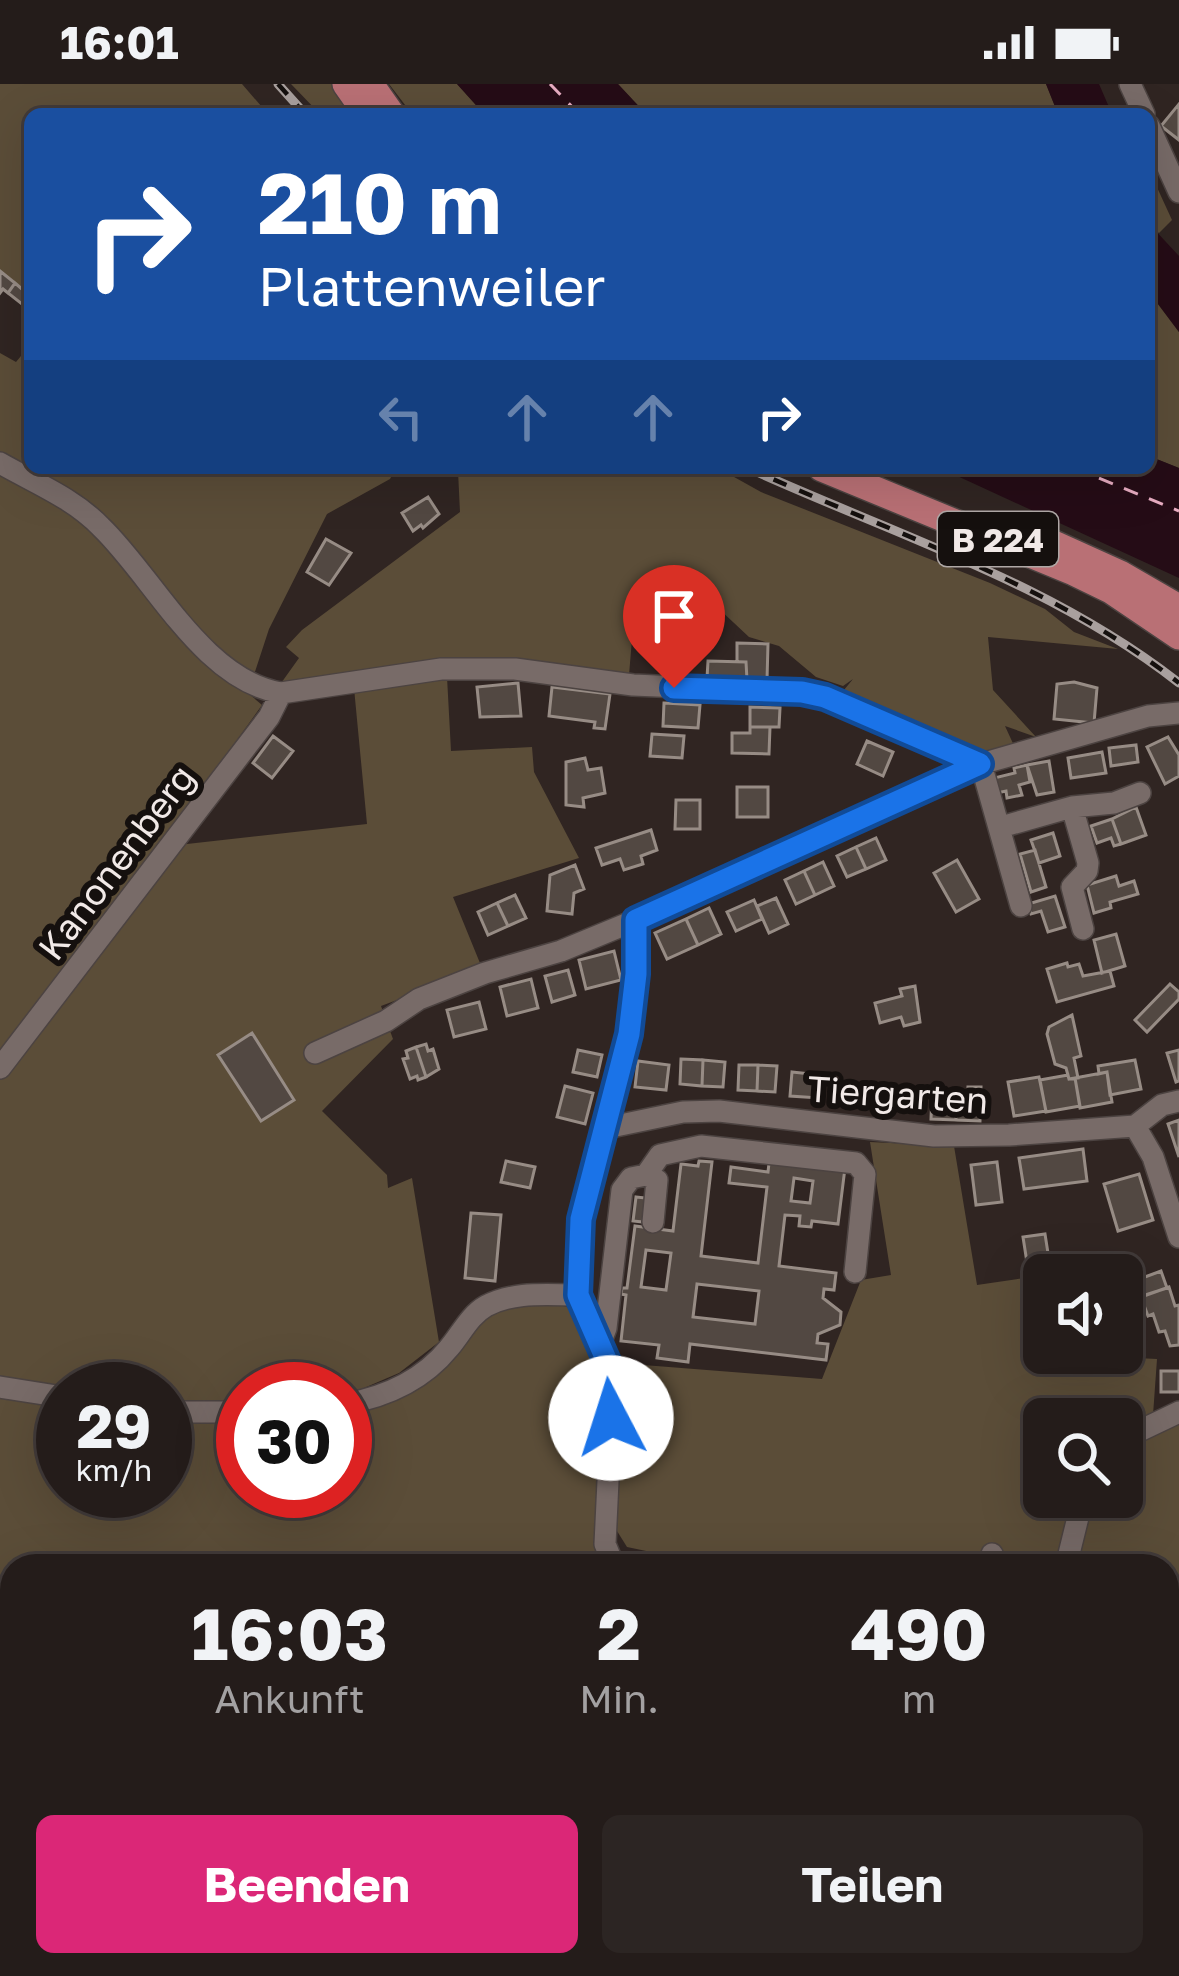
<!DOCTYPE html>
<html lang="de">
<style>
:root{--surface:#241c1a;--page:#2c2523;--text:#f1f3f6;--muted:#a3a1a2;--line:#413a39;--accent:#db2777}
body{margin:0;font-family:"Golos Text",sans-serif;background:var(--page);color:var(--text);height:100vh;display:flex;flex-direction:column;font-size:45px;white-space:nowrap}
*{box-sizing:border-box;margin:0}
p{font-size:39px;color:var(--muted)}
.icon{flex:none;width:66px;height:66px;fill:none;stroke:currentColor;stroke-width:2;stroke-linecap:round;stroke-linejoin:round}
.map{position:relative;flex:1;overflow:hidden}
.side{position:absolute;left:0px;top:1470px;width:1179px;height:423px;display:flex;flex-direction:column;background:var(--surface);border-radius:36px 36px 0 0;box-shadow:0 12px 48px #0002,0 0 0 3px var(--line)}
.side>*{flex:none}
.banner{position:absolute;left:24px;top:24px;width:1131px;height:366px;border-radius:18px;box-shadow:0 12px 48px #0002,0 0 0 3px var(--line);background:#1a4fa0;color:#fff;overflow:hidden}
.tools{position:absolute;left:1023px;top:1170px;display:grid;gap:24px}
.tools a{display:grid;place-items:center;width:120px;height:120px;border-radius:18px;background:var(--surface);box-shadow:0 12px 48px #0002,0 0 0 3px var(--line);font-size:60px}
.speed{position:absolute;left:36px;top:1278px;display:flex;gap:24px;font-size:60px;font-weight:700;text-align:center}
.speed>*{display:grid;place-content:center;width:156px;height:156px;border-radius:50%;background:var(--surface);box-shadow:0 12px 48px #0002,0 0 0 3px var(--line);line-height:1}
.speed small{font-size:30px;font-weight:400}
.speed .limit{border:18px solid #d22;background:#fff;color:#111}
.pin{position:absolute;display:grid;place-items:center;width:102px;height:102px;color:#fff;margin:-123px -51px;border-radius:50% 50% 50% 0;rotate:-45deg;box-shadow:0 0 12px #0007}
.pin .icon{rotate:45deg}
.me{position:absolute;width:132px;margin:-66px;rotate:355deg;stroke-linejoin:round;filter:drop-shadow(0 0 9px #0008)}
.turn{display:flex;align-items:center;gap:42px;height:252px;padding:0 36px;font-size:54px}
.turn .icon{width:156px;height:156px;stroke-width:2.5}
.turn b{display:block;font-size:84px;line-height:102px}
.lanes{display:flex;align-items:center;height:114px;padding:0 36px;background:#0003;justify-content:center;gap:60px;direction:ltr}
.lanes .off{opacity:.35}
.eta{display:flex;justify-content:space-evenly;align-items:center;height:204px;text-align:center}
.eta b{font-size:72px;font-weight:700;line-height:84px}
.action{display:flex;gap:24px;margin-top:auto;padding:24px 36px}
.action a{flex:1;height:138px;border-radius:18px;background:var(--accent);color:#fff;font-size:48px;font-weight:700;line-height:138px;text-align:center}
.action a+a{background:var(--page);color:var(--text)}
.status{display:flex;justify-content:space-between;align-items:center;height:84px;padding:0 60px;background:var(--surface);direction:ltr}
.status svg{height:33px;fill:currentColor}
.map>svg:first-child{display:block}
</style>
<div class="status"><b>16:01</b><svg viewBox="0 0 49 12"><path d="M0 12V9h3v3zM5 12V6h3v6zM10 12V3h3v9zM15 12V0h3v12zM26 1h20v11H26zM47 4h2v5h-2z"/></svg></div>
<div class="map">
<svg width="1179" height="1892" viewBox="0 0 1179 1892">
<rect width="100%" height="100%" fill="#302522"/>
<path fill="#5b4d38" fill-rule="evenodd" d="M0 0H242L268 30H30V212L0 187Z
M291 0H332L354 30H320Z
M389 0H457L484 30H412Z
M618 0H1046L1058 30H646Z
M1149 86 1172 136 1159 149 1153 144C1157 122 1149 107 1149 86Z
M1149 208 1179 248V384L1149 372Z
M30 261V384H396L390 395 327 430 269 545 248 609 262 621 144 786 0 974V269L16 278Z
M439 384H718L761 408 990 499 1045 525 1074 548 1118 565 988 553 993 606 1036 653 1005 642 1016 666 986 672 839 612 853 595 843 602 816 593 779 562 749 553 718 524 711 540 666 538 636 507 629 591 507 574 439 578 279 602 299 574 286 563 302 546 460 428 458 387Z
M447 593 451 667 532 663 534 688 579 774 453 813 482 884 381 922 393 955 322 1027 387 1091 388 1104 412 1094 439 1258 399 1289 350 1310 345 1311V1305H243V1324L165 1322V1305H63L0 1298V992L178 761 367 740 354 604Z
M870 1058 954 1062 977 1201 1044 1191V1269H1115L1116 1273 1157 1275 1152 1345 1179 1338V1533L1167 1554V1482H718L627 1463 612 1439 618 1279 822 1295 861 1196 891 1191ZM1044 1335H1122V1413H1044Z
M536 1215 567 1223 575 1229 600 1295 595 1463 601 1482H12V1881H666V1892H0V1308L63 1318V1407H165V1331L243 1332V1407H345V1323L366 1320 480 1232Z"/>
<path fill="#250c16" d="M457 0H618L646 30H484Z
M1046 0H1099L1112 30H1058Z
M1149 102 1156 115 1153 144 1179 172V248L1149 208Z
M1149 372 1179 384V494L940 384H1149Z"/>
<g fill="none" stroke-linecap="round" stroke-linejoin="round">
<path stroke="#e7acc1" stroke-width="3" stroke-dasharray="15 12" stroke-linecap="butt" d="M550 0 579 30
M1074 384 1179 427"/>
</g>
<path fill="#524842" stroke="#978c85" stroke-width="3" fill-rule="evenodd" d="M1179 20V56L1161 42Z
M0 187 15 199 8 209 3 205 0 209Z
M15 199 30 212 27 224 8 209Z
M428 413 439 430 423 444 421 441 413 447 402 429Z
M326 455 351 469 329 501 307 488Z
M737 559 768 560 767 596H747L746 578H737Z
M708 577 746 578 747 596 707 594Z
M1074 598 1097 604 1094 639 1054 635 1057 600Z
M518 599 521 632 480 633 477 603Z
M552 603 610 610 605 645 594 644 595 638 549 632Z
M664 619 700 621 698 644 663 642Z
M750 623 780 624 779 643H750Z
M750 643H770L769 670 732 669V649H750Z
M652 650 684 652 682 674 650 672Z
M273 652 293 667 272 694 253 679Z
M1168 653 1179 671V692L1165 700 1147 663Z
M867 657 893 668 883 692 857 680Z
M1136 661 1138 678 1111 682 1109 664Z
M1102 668 1106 689 1071 694 1068 674Z
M585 674 588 686 601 684 605 709 583 714 584 723 566 721V678Z
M1049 677 1054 708 1037 711 1027 681Z
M1027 681 1030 698 1019 701 1022 711 1007 714 1006 707 997 709 994 694 1015 689 1014 684Z
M737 703H768V733H737Z
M676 716H700V745H675Z
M1136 723 1146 751 1121 760 1112 735Z
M1112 735 1121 760 1114 762 1111 754 1097 759 1091 742Z
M651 746 657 766 641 772 643 780 624 786 620 775 602 781 596 764Z
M1053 749 1060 772 1039 779 1031 756Z
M876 754 886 776 866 785 856 763Z
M856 763 866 785 847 793 837 772Z
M1035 766 1046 803 1031 808 1020 770Z
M957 776 979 815 956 828 934 789Z
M823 778 834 802 815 811 804 787Z
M575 781 584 805 574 809 572 830 547 827 550 791Z
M804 787 815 811 796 820 785 796Z
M1116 792 1119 802 1134 797 1138 810 1110 818 1111 824 1094 829 1087 801Z
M515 811 526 834 508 842 497 819Z
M1055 812 1065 843 1048 848 1041 827 1031 830 1028 820Z
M776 814 788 840 769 849 757 822Z
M754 816 762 835 736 847 727 828Z
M497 819 508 842 488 851 478 828Z
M709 824 721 850 698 861 686 835Z
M686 835 698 861 667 875 655 849Z
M1116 850 1125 882 1102 889 1094 856Z
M614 867 621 896 586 905 579 876Z
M1067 879 1068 883 1079 880 1083 892 1110 887 1114 902 1057 918 1047 885Z
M568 886 575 911 552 918 545 892Z
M531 895 538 924 507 932 500 903Z
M1170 900 1179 908V915L1147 948 1135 936Z
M915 902 920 938 904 942 901 933 880 939 875 919 902 912 900 905Z
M479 918 486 945 454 953 447 926Z
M1072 931 1081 972 1074 974 1078 994 1069 995 1066 984 1055 980 1047 950 1049 943Z
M252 949 294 1016 261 1037 218 971Z
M426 960 428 967 433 965 439 985 426 993 416 963Z
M416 963 426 993 418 996 417 992 410 995 403 975 408 974 406 967Z
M578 966 602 971 597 993 573 988Z
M1179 966V997L1176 998 1167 969Z
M681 975 703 976 702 1002 680 1000Z
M703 976 725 978 723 1003 702 1002Z
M1135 976 1141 1005 1110 1011 1107 988 1099 990 1098 982Z
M638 977 669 981 666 1006 635 1003Z
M739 981H758L757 1007 738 1006Z
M758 981 777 982 775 1008 757 1007Z
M792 988 821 991 819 1014 790 1012Z
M1107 988 1112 1018 1080 1024 1075 994Z
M1068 991 1069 995 1075 994 1080 1022 1046 1028 1040 996Z
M1039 993 1046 1027 1014 1032 1008 998Z
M833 999 855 1000 854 1022 832 1021Z
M565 1002 593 1009 585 1040 557 1033Z
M968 1003H981L980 1037 956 1036V1012H968Z
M866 1004 893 1007 892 1025 864 1022Z
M932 1008 956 1012V1036L931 1035Z
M1179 1036V1073L1168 1040Z
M1083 1065 1087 1097 1024 1105 1019 1074Z
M506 1077 535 1083 530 1104 501 1098Z
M699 1077 712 1078 701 1172 758 1179 767 1103 729 1099 731 1083 768 1088 769 1079 845 1084 838 1140 812 1137 811 1143 799 1142 800 1132 785 1131 779 1182 836 1189 834 1206 824 1205 823 1214 841 1228 840 1241 818 1250 817 1259 828 1260 826 1276 690 1260 688 1278 657 1274 659 1261 621 1257 626 1211 621 1210 622 1204H627L635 1142 673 1147 681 1080 698 1082ZM794 1094 813 1097 810 1119 791 1117ZM646 1166 671 1169 666 1206 641 1203ZM697 1200 759 1207 755 1240 693 1233Z
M997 1078 1002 1118 976 1121 971 1081Z
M1139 1090 1153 1136 1118 1147 1104 1100Z
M636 1113 646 1114 643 1138 633 1137Z
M471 1129 501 1131 495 1197 465 1194Z
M1045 1150 1050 1182 1028 1185 1023 1153Z
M1161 1187 1167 1204 1139 1213 1134 1197Z
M1169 1203 1175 1222 1179 1221V1261L1170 1262 1165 1247 1159 1248 1153 1230 1148 1232 1141 1213Z
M1044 1237V1256L1032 1257 1031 1238Z
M1161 1287H1179V1308H1161Z
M1178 1653H1179V1698L1168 1696Z
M1168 1696 1179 1698V1743L1167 1740Z
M680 1881H710V1892H680Z
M853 1881 876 1882 873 1892H850Z
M901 1881 924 1883 922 1892H898Z"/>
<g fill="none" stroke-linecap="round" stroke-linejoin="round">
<g stroke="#4c4341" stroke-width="24">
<path id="minor" d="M1130 0 1144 30
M1149 42 1179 108
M0 379C35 399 73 414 101 443 154 494 203 596 281 609L441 585H515L633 601 802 608 852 623 981 680
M981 680 1021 822
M1072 723 1088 779 1087 787 1072 803 1083 845
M1001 743 1072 723 1114 719 1140 709
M315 969 386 937 419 915 485 889 561 867 636 836 981 680 1148 632 1179 629
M0 984 269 633 281 609
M1135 1042 1153 1073 1179 1153
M606 1044 683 1028 719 1027 934 1052 1009 1051 1135 1042 1162 1021 1179 1017
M646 1091 657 1096 653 1138
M600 1260 606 1244 622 1106 631 1094 646 1091 660 1071 701 1062 856 1079 865 1090 855 1188
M0 1303 63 1313
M345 1320C385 1313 423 1296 449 1264 461 1250 470 1231 486 1222 514 1207 547 1211 578 1211
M165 1328H243
M1122 1362 1133 1350 1179 1328
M992 1470 998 1482
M614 1482 605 1460 611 1334 609 1282 578 1211 581 1135 629 950 636 891V836
M1066 1482 1083 1413
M1003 1881 1044 1892"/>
</g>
<g stroke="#4c4341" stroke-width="30">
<path id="major" d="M346 0 367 30
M370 0 391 30
M822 384 1074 488 1111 506 1179 552
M1016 443 1120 490 1179 524
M1167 1598 1179 1578
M1075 1892 1077 1881"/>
</g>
<use href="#minor" stroke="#786b68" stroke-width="21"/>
<use href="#major" stroke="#b97075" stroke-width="27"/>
<g stroke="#a9a09e" stroke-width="9">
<path id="rail" d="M278 0 305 30
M748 384C895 451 1050 498 1179 599"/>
</g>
<use href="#rail" stroke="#15100e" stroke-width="4.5" stroke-dasharray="14" stroke-linecap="butt"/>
</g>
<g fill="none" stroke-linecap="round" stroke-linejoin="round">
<g stroke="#114b97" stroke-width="30">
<path id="route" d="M611 1334 609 1282 578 1211 581 1135 629 950 636 890V836L980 680 825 613 802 608 674 604"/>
</g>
<use href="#route" stroke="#1a73e8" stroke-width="21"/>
</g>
<g text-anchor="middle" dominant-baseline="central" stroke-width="12" stroke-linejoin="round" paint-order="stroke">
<rect fill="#15100e" stroke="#afa8a6" stroke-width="3" x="938" y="428" width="120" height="54" rx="9"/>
<g font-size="33" font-weight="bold" fill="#f1e9e7">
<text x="998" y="455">B 224</text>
</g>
<g font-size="36" fill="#f1e9e7" stroke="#15100e">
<text transform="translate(116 778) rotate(-53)">Kanonenberg</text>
<text transform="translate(898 1010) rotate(4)">Tiergarten</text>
</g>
</g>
</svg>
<div class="tools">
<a><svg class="icon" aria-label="sound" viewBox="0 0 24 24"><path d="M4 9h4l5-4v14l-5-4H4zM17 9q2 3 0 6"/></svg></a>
<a><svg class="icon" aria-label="search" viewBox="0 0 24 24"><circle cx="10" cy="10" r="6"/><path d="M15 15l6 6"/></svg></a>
</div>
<div class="speed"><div>29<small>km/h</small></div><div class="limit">30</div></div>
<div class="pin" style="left:674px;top:604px;background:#d93025"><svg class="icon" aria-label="arrive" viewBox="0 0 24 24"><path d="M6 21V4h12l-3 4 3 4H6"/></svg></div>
<svg class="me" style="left:611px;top:1334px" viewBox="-20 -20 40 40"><circle r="19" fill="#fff"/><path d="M0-13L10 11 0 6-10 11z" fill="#1a73e8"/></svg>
<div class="banner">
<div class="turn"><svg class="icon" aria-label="right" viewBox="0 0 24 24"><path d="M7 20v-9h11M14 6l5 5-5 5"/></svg><div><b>210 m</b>Plattenweiler</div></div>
<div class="lanes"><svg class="icon off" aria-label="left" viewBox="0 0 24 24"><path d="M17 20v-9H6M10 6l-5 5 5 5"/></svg><svg class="icon off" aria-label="ahead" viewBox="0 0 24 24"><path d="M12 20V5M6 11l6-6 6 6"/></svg><svg class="icon off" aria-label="ahead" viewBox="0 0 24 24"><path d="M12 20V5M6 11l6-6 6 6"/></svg><svg class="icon" aria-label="right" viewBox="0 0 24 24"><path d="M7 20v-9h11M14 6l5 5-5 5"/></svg></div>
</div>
<section class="side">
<div class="eta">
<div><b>16:03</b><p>Ankunft</p></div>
<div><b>2</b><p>Min.</p></div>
<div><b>490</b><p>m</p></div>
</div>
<div class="action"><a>Beenden</a><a>Teilen</a></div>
</section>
</div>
